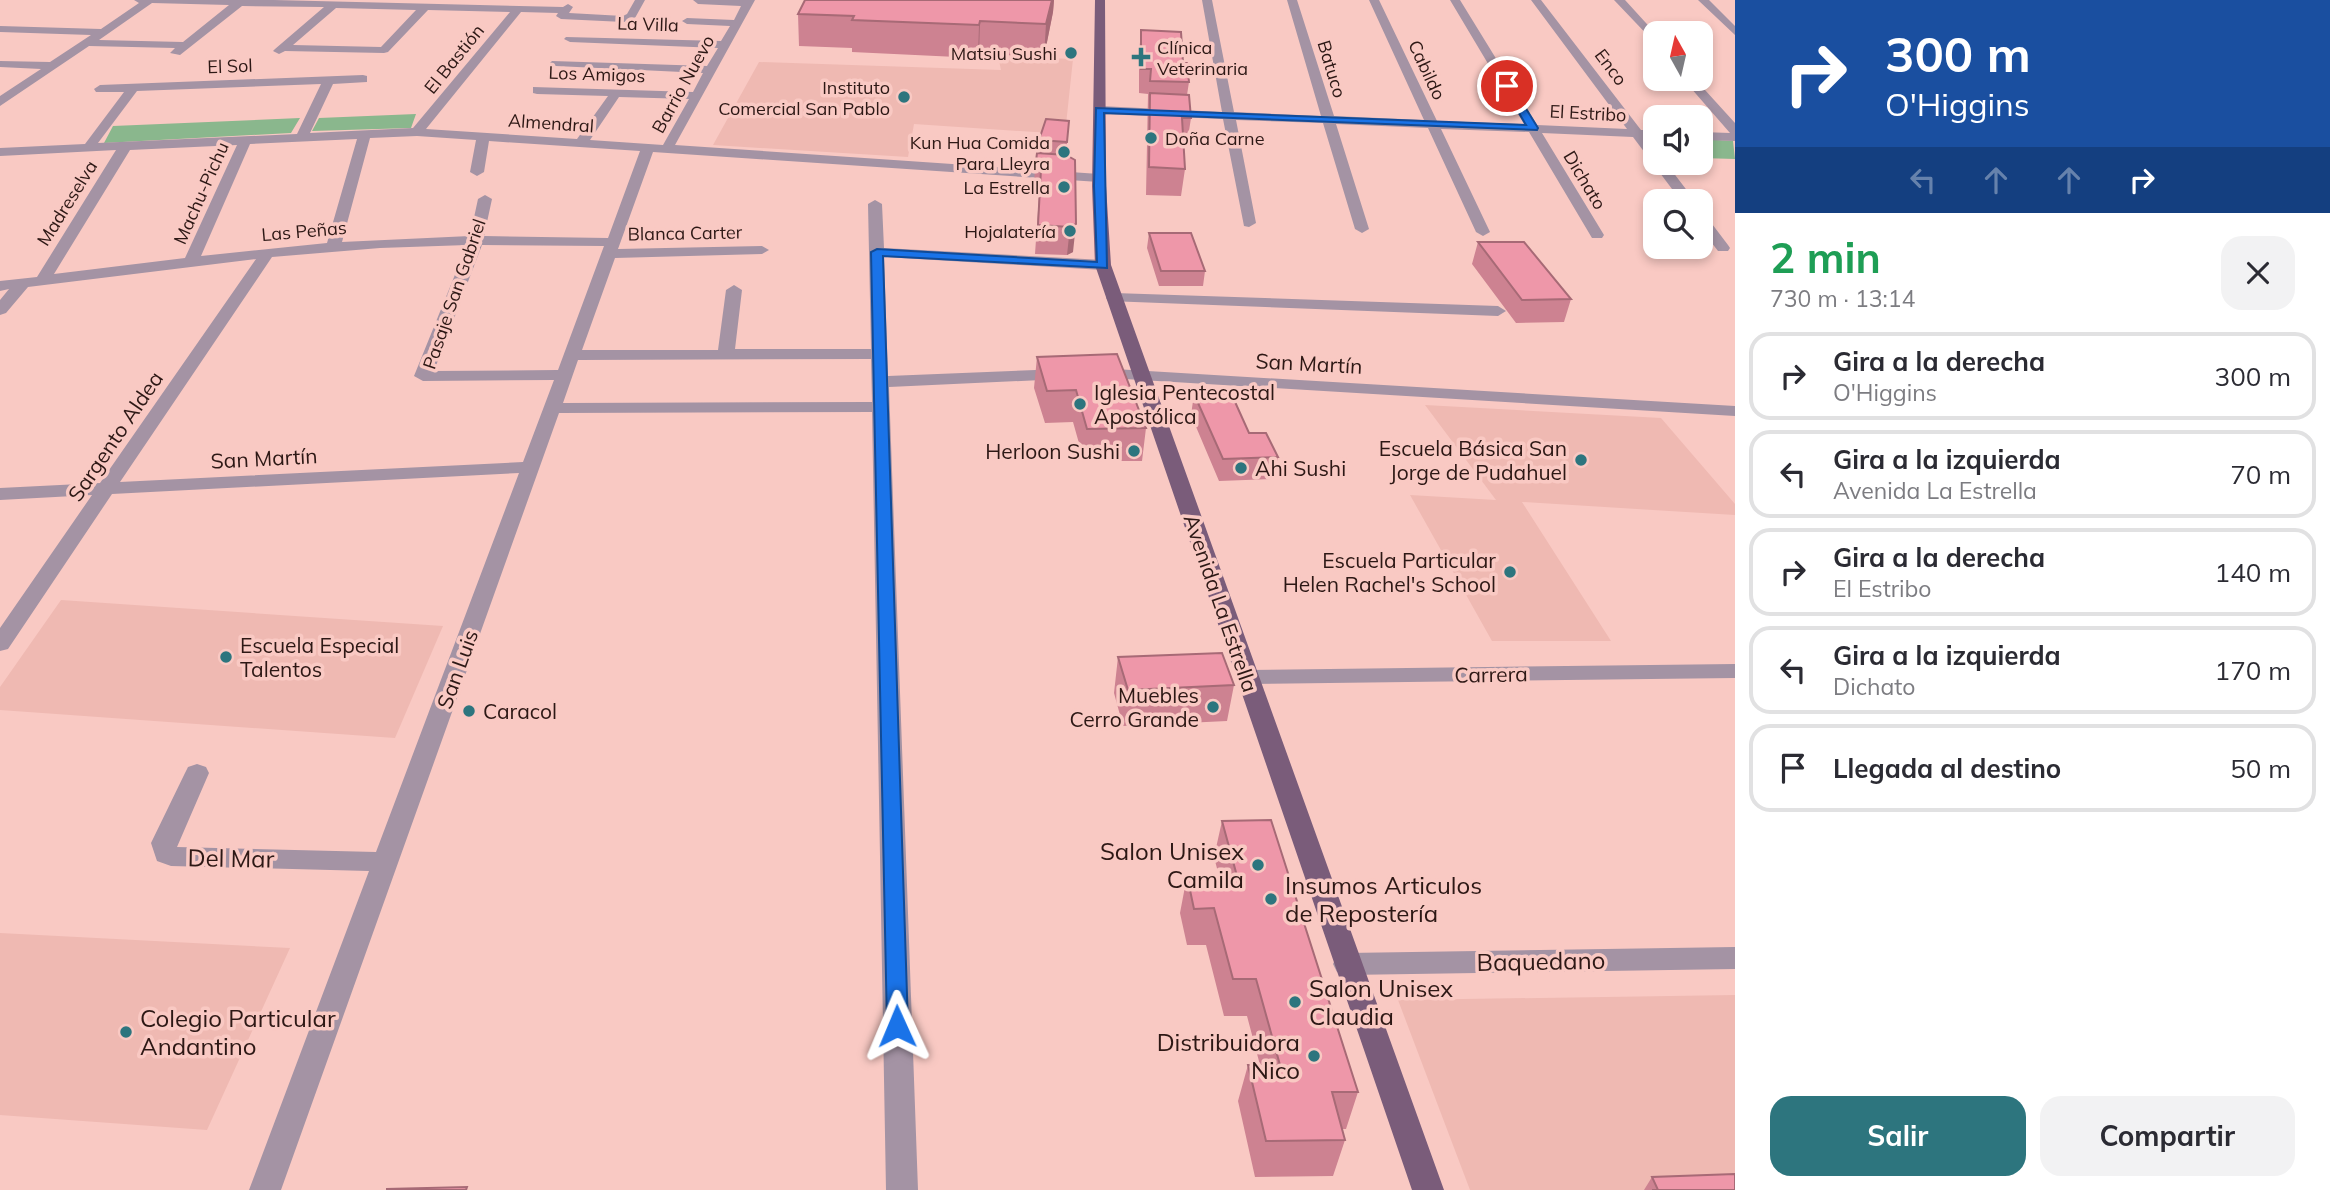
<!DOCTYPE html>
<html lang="es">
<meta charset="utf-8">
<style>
:root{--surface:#fff;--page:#f2f2f3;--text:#2b2b33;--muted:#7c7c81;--line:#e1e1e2;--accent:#2d757e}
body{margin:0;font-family:Mulish,sans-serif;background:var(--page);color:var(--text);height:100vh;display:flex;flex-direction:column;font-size:26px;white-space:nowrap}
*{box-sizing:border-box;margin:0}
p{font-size:23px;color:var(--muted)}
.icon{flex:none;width:38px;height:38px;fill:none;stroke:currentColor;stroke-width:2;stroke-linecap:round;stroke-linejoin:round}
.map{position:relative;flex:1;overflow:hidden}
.sheet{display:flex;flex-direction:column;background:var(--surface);width:595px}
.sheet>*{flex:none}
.hud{background:#1a4fa0;color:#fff;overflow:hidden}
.needle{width:46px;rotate:352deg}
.tools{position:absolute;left:1643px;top:21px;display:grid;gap:14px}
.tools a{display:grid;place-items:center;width:70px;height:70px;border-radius:14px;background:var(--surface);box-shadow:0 4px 10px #0003;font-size:35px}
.pin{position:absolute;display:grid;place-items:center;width:60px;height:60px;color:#fff;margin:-30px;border:4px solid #fff;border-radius:50%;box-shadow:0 2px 7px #0007}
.me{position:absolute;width:77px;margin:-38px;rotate:359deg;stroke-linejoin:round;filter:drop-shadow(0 0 5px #0008)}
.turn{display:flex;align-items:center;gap:24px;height:147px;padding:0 35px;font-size:32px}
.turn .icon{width:91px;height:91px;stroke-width:2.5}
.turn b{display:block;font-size:49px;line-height:60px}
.lanes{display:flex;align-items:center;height:66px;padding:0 35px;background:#0003;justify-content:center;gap:35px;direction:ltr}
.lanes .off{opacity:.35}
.round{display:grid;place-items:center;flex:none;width:74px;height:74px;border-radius:21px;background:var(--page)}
.headline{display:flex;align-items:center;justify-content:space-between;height:119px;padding:0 35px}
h1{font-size:42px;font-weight:700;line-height:52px;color:#1e9e55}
.button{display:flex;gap:14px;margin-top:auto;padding:14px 35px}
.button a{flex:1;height:80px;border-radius:21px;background:var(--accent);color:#fff;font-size:28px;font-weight:700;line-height:80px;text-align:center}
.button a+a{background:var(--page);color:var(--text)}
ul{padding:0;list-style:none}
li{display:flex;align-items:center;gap:21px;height:88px;margin:0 14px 10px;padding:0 21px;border:4px solid var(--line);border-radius:21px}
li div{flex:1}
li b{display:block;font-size:26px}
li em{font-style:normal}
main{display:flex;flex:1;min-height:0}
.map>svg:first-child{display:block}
</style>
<main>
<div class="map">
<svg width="1735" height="1190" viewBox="0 0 1735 1190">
<rect width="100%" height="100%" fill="#f9c9c3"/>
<path fill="#efb9b2" d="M998 56 1073 59 1065 134 914 124 908 157 713 145 759 62 1001 70Z
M1425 405 1661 418 1735 504V515L1522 502 1611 641H1492L1410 495 1496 500Z
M61 600 443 626 395 738 0 710V687Z
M0 933 290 948 207 1130 0 1115Z
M1735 995V1190H1470L1398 1000Z"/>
<path fill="#8ab78d" d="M416 114 411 128 312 131 319 118Z
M300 118 291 133 104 143 113 126Z
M1701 139 1733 141 1735 159 1701 158Z"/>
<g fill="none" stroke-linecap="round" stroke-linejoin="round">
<path fill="#a493a4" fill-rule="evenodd" d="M134 0H274L563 7 568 4 573 7 569 13 623 16 627 14 635 0H645L635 18 624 22 561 19 556 16 558 13 521 12 426 129 577 139 608 96 537 94 533 93V87L693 92 703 73 556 66 550 63 552 61 707 66 718 48 570 42 564 39 566 37 721 41 730 26 687 24 682 21 687 18 734 20 741 6 698 4 693 0H755L675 145 1099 174 1106 178 1099 182 653 152 618 249 762 246 769 250 762 254 615 258 582 350H718L726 290 734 285 742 290 735 349H871L868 204 875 200 882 204 884 248 1103 260 1111 265 1103 270 884 257 888 376 1062 369 1071 374 1062 379 889 387 918 1190H886L872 412 559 413 281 1190H249L369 871 171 866 157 861 151 843 185 773 188 767 197 764 206 767 209 773 177 847 376 852 519 473 112 494 8 649 0 651V628L92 495 0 500V488L100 483 256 259 28 287 6 313 0 315V300L9 289 0 291V281L37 277 116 150 0 156V148L85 144 124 92H96L94 89 100 85 363 75 367 76V82L333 84 310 133 413 128 510 12 428 10 388 52 384 53 285 51 279 54 273 51 275 49 324 7 242 6 180 55 170 53 175 48 89 46 0 106V96L41 69 0 67V61L50 62 91 35 0 32V26L101 29 139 3ZM152 3 229 5 183 42 99 40ZM336 8 416 10 381 47 293 45ZM321 84 297 134 98 143 137 91ZM619 97 689 99 663 145 590 140ZM417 136 476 140 470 172 477 176 484 172 489 141 640 151 608 238 484 236 492 199 485 195 478 199 470 236 342 242 370 138ZM357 139 327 243 201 256 250 144ZM237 145 185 258 54 274 130 150ZM467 245 414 376 423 381 554 380 523 462 120 482 272 257 380 248ZM482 245 604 246 558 370 434 371ZM871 359 872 402 563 403 578 360Z
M1202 0H1212L1234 112 1321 116 1287 0H1297L1334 116 1424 120 1369 0H1379L1437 121 1524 124 1450 0H1460L1537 125 1627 129 1531 0H1541L1641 130H1656V138L1647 137 1656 148V163H1666L1695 201H1681L1633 137 1542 133 1604 235 1602 238H1592L1529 132 1441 129 1490 232 1483 236 1476 232 1428 128 1336 124 1369 229 1362 233 1355 229 1323 123 1236 120 1256 223 1249 227 1244 226 1223 119 1100 114 1094 110 1100 106 1222 112Z
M1614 0H1625L1656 34V44Z
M1698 0H1709L1735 26V35Z
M1683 79H1695L1735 123V141L1701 140V132L1730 133Z
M1701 215 1706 216 1728 245 1730 248 1728 251H1718L1701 229Z
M1114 293 1498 306 1506 311 1498 316 1108 301 1106 298 1108 295Z
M1098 368 1735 406V416L1092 377 1089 373 1092 369Z
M1735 664V678L1247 684 1239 682 1236 677 1239 672 1247 670Z
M1735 947V969L1347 975 1337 972 1333 964 1337 956 1347 953Z"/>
<path fill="#7a5c7a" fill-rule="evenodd" d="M1095 0H1105L1106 186 1111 265 1444 1190H1412L1095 265 1092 186Z"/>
</g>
<path fill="#cd8291" d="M1054 0 1053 12 1044 57 979 54 978 58 852 52V48L799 46 798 14Z
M1141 30 1183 63 1189 82 1187 95 1191 118 1187 144H1183L1185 169 1181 196 1146 195 1148 94 1139 93V54Z
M1069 121 1066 155 1073 252 1067 255 1035 254 1039 196H1033L1035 169 1038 153 1039 140Z
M1149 233 1205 271 1203 286H1159L1147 248Z
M1478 242 1571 299 1564 322 1516 323 1472 264Z
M1037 357 1146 428 1142 461H1084L1073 422 1045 423 1034 388Z
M1194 394 1278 457 1273 479 1219 481 1191 415Z
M1118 657 1234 685 1227 721 1123 726 1114 693Z
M1222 821 1358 1092 1346 1129H1342L1345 1140 1333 1176 1255 1177 1238 1101 1248 1065H1260L1247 1016H1224L1206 945H1187L1180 913 1187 876H1219L1214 857Z
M1652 1177 1735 1190H1644Z"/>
<path fill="#a76a76" d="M1052 0H1054L1053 12 1044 57 1046 24Z
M980 21 979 54 978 58 979 25Z
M1076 224 1073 252 1067 255 1070 227Z"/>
<path fill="#ee97a9" stroke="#a76a76" stroke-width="2" d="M805 0H1052L1046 24 980 21 979 25 852 20 854 16 798 14Z
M1141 30 1181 32 1183 63H1187L1189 82 1150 81 1151 69H1141Z
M1150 93 1189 95 1191 118H1182L1185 169 1149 167Z
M1046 119 1069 121 1067 142 1039 140Z
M1037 153 1066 155 1075 160 1076 224 1070 227 1038 225 1041 169H1035Z
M1149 233H1191L1205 271H1161Z
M1478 242H1524L1571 299 1522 300Z
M1117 354 1146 428 1087 429 1076 390 1047 391 1037 357Z
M1231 393 1249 433H1266L1278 457 1223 459 1194 394Z
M1222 653 1234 685 1128 690 1118 657Z
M1271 820 1358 1092H1332L1345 1140 1266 1141 1248 1065H1280L1256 979H1233L1214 908 1194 909 1187 876H1237L1222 821Z
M1735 1174V1190H1652H1658L1652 1177Z
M467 1187 466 1190H387V1189Z"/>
<path fill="#1a73e8" stroke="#114b97" stroke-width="2" d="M1507 83 1512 86 1538 128 1537 130 1104 113 1107 268 883 256 908 1026 905 1032 897 1035 890 1032 887 1026 871 252 877 249 1097 262 1094 186 1096 108 1526 125 1503 86Z"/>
<g fill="#2d757e" stroke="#f9c9c3" stroke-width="2.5">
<circle cx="1071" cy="53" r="7"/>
<path d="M1137.5 46.5h7v7h7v7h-7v7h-7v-7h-7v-7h7z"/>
<circle cx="904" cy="97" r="7"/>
<circle cx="1151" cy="138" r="7"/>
<circle cx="1064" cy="152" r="7"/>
<circle cx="1064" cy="187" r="7"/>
<circle cx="1070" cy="231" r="7"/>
<circle cx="1080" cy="404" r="7"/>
<circle cx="1134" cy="451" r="7"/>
<circle cx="1581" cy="460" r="7"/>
<circle cx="1241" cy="468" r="7"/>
<circle cx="1510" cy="572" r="7"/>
<circle cx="226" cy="657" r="7"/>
<circle cx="1213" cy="707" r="7"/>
<circle cx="469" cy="711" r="7"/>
<circle cx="1258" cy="865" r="7"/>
<circle cx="1271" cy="899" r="7"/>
<circle cx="1295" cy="1002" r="7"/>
<circle cx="126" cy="1032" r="7"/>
<circle cx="1314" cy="1056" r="7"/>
</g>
<g text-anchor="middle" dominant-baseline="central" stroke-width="7" stroke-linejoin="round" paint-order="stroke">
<g font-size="18" fill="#2d1815" stroke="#f9c9c3">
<text transform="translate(648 24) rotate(2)">La Villa</text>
<text transform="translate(454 59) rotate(-51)">El Bastión</text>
<text transform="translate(230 66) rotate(-2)">El Sol</text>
<text transform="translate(1611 67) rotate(53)">Enco</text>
<text transform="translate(1332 69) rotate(73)">Batuco</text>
<text transform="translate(1427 70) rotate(65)">Cabildo</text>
<text transform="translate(597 74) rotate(2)">Los Amigos</text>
<text transform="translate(683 84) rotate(-61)">Barrio Nuevo</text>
<text transform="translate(1588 113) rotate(3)">El Estribo</text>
<text transform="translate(551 123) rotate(4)">Almendral</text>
<text transform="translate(1585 180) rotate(59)">Dichato</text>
<text transform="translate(201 193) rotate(-66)">Machu-Pichu</text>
<text transform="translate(67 203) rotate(-58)">Madreselva</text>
<text transform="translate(304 231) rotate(-5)">Las Peñas</text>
<text transform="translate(685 233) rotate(-1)">Blanca Carter</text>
<text transform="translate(454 294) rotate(-71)">Pasaje San Gabriel</text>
</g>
<g font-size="18" fill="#2d1815" stroke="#f9c9c3" text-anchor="end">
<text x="1157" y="47" text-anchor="start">Clínica<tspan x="1157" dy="21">Veterinaria</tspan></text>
<text x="1057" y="53">Matsiu Sushi</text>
<text x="890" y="87">Instituto<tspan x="890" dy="21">Comercial San Pablo</tspan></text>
<text x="1165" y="138" text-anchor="start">Doña Carne</text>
<text x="1050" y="142">Kun Hua Comida<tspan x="1050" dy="21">Para Lleyra</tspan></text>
<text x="1050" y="187">La Estrella</text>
<text x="1056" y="231">Hojalatería</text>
</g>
<g font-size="21" fill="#2d1815" stroke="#f9c9c3">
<text transform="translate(1309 363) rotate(3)">San Martín</text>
<text transform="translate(115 436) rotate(-56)">Sargento Aldea</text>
<text transform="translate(264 458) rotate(-3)">San Martín</text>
<text transform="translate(1221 603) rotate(71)">Avenida La Estrella</text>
<text transform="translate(457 669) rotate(-70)">San Luis</text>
<text transform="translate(1491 674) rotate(-1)">Carrera</text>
</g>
<g font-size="21" fill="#2d1815" stroke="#f9c9c3" text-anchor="start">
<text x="1094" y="392">Iglesia Pentecostal<tspan x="1094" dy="24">Apostólica</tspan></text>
<text x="1567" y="448" text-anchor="end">Escuela Básica San<tspan x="1567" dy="24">Jorge de Pudahuel</tspan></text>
<text x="1120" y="451" text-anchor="end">Herloon Sushi</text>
<text x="1255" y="468">Ahi Sushi</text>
<text x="1496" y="560" text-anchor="end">Escuela Particular<tspan x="1496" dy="24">Helen Rachel's School</tspan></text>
<text x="240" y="645">Escuela Especial<tspan x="240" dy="24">Talentos</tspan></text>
<text x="1199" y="695" text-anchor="end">Muebles<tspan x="1199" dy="24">Cerro Grande</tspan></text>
<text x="483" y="711">Caracol</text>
</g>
<g font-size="24" fill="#2d1815" stroke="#f9c9c3" text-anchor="start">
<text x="1244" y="851" text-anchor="end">Salon Unisex<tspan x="1244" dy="28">Camila</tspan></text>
<text x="1285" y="885">Insumos Articulos<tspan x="1285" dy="28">de Repostería</tspan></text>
<text x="1309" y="988">Salon Unisex<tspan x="1309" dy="28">Claudia</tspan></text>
<text x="140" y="1018">Colegio Particular<tspan x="140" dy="28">Andantino</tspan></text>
<text x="1300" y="1042" text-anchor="end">Distribuidora<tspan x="1300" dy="28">Nico</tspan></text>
</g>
<g font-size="24" fill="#2d1815" stroke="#f9c9c3">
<text transform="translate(231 858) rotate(1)">Del Mar</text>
<text transform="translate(1541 961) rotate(-1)">Baquedano</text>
</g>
</g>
</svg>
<div class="tools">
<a><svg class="needle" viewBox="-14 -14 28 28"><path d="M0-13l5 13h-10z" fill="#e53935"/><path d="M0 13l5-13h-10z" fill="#7c7c81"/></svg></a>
<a><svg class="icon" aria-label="sound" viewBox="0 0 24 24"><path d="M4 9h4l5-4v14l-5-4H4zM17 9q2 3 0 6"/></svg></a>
<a><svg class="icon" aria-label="search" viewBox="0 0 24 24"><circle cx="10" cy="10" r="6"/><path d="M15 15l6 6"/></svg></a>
</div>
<div class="pin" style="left:1507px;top:86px;background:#d93025"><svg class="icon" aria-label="arrive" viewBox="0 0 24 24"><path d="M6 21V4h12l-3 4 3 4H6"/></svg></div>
<svg class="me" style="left:897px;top:1026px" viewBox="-20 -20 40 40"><path d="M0-17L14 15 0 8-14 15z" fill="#1a73e8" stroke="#fff" stroke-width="4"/></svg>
</div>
<section class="sheet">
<div class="hud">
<div class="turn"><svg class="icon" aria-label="right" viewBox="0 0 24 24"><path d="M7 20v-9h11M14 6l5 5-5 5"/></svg><div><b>300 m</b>O'Higgins</div></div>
<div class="lanes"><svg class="icon off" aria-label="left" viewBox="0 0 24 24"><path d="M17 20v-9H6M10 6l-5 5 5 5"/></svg><svg class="icon off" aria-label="ahead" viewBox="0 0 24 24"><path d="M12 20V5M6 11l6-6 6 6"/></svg><svg class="icon off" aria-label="ahead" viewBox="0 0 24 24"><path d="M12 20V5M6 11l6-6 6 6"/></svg><svg class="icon" aria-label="right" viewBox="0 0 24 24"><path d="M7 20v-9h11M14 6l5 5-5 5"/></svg></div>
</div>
<div class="headline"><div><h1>2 min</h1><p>730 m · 13:14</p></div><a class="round"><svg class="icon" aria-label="close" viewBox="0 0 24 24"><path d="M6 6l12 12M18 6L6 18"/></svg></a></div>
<ul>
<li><svg class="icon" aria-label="right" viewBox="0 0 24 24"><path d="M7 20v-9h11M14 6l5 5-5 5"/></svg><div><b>Gira a la derecha</b><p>O'Higgins</p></div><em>300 m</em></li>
<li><svg class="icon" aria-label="left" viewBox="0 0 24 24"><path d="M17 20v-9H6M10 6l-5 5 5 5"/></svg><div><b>Gira a la izquierda</b><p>Avenida La Estrella</p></div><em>70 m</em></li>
<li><svg class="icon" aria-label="right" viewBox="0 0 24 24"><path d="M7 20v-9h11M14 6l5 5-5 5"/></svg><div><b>Gira a la derecha</b><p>El Estribo</p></div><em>140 m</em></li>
<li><svg class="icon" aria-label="left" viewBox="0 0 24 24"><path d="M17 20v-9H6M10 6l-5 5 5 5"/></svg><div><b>Gira a la izquierda</b><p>Dichato</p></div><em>170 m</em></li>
<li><svg class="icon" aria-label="arrive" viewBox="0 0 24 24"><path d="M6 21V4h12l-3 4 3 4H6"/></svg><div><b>Llegada al destino</b></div><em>50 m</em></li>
</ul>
<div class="button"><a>Salir</a><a>Compartir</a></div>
</section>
</main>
